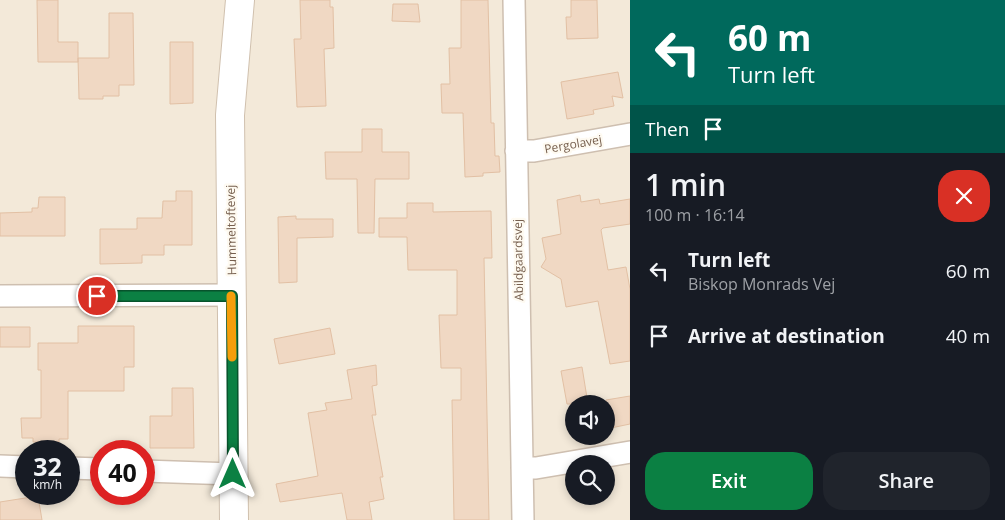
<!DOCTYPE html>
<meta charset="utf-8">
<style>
:root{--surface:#171b24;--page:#20242c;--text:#f1f3f6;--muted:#9ea1a6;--accent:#0b8043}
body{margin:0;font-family:"Open Sans",sans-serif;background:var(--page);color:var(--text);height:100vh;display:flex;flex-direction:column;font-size:19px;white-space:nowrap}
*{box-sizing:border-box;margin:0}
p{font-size:16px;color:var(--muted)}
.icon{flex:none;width:28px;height:28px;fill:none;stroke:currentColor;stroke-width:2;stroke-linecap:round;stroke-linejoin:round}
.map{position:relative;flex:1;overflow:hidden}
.panel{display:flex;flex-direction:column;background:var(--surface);width:375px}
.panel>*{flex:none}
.guide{background:#00695c;color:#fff;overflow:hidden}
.controls{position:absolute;left:565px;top:395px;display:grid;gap:10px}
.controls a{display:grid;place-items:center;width:50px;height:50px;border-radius:50%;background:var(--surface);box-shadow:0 2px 8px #0003;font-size:25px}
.speed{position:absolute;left:15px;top:440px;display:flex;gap:10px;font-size:25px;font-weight:700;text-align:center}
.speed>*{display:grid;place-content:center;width:65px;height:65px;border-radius:50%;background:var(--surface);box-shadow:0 2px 8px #0003;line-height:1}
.speed small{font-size:12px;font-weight:400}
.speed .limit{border:8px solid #d22;background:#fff;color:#111}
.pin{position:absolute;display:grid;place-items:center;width:42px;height:42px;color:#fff;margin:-21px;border:2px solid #fff;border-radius:50%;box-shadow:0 1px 5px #0007}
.me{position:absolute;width:55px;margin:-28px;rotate:0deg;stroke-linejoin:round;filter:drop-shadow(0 0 4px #0008)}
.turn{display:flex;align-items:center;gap:18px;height:105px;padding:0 15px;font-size:22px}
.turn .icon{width:65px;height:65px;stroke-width:2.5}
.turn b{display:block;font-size:35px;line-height:42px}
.then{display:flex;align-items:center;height:48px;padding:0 15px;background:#0003;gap:10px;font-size:19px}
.round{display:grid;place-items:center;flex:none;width:52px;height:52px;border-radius:20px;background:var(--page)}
.head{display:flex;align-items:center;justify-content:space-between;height:85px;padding:0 15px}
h1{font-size:30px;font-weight:600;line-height:38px}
.primary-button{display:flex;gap:10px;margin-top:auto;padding:10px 15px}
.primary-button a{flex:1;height:58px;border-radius:20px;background:var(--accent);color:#fff;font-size:20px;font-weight:600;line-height:58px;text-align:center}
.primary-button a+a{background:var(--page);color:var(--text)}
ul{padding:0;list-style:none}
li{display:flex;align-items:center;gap:15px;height:65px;padding:0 15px}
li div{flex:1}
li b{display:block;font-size:19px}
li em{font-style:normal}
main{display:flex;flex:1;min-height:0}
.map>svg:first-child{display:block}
</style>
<main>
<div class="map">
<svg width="630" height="520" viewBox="0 0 630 520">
<rect width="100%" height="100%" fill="#fcf6ea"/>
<path fill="#f3e9d9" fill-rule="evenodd" d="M0 0H630V520H0ZM574 404H606V436H574ZM26 451H69V494H26ZM101 451H144V494H101ZM574 464H606V496H574Z"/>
<path fill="#f0d8c3" stroke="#e2c0a4" d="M37 0H58V42H78V62H38Z
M300 0H330V7H333L334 48 324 49 326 106 297 107 294 39H301Z
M461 0H488L491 123H494L495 156H499L500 172 483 173V176L465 177 463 113H442L441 84H450L449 48H461Z
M571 0H597L598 38 567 39 566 17H571Z
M393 4H418L420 22 392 21Z
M109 13H133L134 85H119V96H103V99H79L78 58H109Z
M170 42H193V103L170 104Z
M618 72 623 98 612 96 614 106 593 110 594 114 567 119 561 82Z
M362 129H382V152H409V179H375L374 233H358L357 179H326L325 152H362Z
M176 191H192V245H164V255H142V263L100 264V229H137V218H162L163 201H176Z
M580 195 581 202 599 199 600 204 630 199V224L603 228 601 230 608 270 626 267 630 289V361L610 364 598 301 566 307 561 279 541 267 546 259 542 238 561 234 557 200Z
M39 197H65V236H0V213L32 212V208H38Z
M407 203H433V212L491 211 492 258H484L489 520H454L452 400H461V368H441L439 315H457V270H408L407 237H379V218H407Z
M296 216V219H333V237L297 238V282L279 283 278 217Z
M78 326H134V367H124V391H68V439H59V442H33V438H22L21 418H41V370H38V343H78Z
M0 327H30V347H0Z
M330 328 335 354 279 364 274 339Z
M376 365 377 385 372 386 376 415H372L383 477H380L384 499 369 502 372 520H347L342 493 280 502 276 484 318 476 308 413 327 410 325 403 352 399 347 370Z
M582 367 588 404H567L561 371Z
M172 388H193L194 448H150V416H172Z
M630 396V424L606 429V400Z
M38 496 42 520H0V502Z"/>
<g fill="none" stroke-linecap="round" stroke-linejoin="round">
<g stroke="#cebfb0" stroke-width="24">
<path id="street" d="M514 0 523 520
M516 151H534L630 134
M0 296 232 295
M0 466 26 467
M69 468 101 469
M522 468H536L630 452
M144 471 233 474"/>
</g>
<g stroke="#d0c0ae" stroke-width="30">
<path id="secondary" d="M234 520 230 115 240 0"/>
</g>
<use href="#street" stroke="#fff" stroke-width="21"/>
<use href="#secondary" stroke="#fff" stroke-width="28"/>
</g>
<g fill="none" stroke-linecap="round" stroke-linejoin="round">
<g stroke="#07532c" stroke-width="12">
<path id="route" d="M97 296H232L233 474"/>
</g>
<use href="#route" stroke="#0b8043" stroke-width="9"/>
<path stroke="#f59e0b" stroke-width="9" d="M231 296 232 357"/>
</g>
<g text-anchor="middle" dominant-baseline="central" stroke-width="4.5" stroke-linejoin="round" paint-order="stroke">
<g font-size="12" fill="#765f4e" stroke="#fefaf1">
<text transform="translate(573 144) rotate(-10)">Pergolavej</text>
<text transform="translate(231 230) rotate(-91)">Hummeltoftevej</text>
<text transform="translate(518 260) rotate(-91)">Abildgaardsvej</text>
</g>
</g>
</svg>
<div class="controls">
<a><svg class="icon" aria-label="sound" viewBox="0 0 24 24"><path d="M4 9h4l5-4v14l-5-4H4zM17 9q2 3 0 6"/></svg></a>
<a><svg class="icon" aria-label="search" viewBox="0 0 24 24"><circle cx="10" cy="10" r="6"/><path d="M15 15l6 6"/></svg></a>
</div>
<div class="speed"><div>32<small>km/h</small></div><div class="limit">40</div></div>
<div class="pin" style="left:97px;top:296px;background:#d93025"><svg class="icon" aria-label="arrive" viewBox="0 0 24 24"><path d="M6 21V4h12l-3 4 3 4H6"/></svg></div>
<svg class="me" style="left:233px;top:474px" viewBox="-20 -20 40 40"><path d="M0-17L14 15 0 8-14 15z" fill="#0b8043" stroke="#fff" stroke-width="4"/></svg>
</div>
<section class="panel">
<div class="guide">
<div class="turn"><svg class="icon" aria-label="left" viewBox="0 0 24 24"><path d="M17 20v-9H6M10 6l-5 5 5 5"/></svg><div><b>60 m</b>Turn left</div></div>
<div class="then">Then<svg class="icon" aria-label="arrive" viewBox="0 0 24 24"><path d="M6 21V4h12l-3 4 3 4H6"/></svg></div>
</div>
<div class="head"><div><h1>1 min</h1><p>100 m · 16:14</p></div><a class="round" style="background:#d93025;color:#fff"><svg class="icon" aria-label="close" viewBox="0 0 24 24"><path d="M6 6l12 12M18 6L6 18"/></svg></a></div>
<ul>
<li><svg class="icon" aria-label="left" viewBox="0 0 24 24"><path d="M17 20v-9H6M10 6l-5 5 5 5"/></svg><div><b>Turn left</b><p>Biskop Monrads Vej</p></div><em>60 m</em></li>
<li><svg class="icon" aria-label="arrive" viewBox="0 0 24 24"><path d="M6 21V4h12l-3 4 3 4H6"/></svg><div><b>Arrive at destination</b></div><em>40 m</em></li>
</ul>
<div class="primary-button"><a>Exit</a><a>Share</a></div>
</section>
</main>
